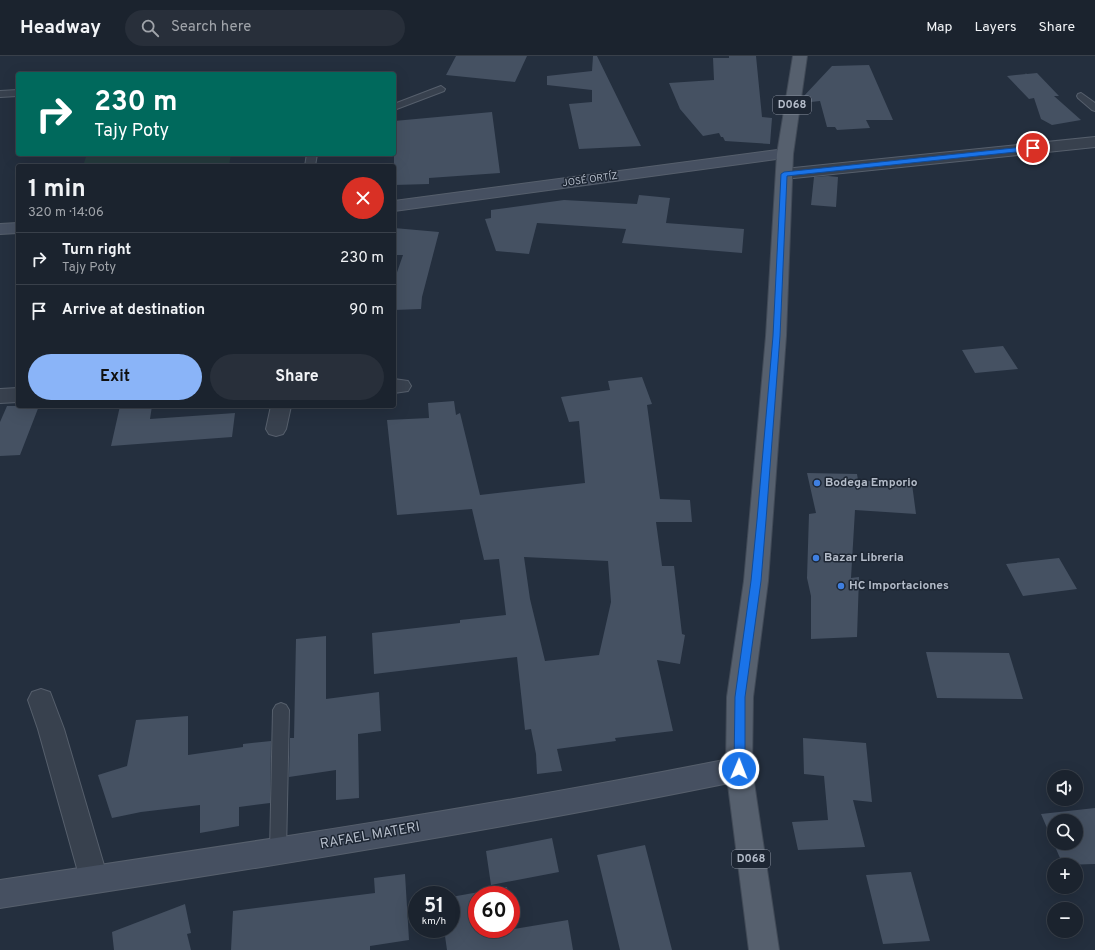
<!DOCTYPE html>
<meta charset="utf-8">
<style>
:root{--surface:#1b232e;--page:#282f3a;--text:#f1f3f6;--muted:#a0a4aa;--line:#39404a;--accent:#8ab4f8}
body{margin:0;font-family:Overpass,sans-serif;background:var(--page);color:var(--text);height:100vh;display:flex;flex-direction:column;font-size:15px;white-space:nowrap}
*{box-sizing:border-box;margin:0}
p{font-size:13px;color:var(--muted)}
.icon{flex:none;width:22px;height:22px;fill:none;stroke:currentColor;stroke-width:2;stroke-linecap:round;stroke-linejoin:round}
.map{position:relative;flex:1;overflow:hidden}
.sheet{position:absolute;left:16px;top:108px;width:380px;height:244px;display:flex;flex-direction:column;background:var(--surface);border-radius:4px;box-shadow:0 4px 16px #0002,0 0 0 1px var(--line)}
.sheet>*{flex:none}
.top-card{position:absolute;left:16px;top:16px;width:380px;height:84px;border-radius:4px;box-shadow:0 4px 16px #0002,0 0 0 1px var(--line);background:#00695c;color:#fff;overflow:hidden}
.fabs{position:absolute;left:1047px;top:714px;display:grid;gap:8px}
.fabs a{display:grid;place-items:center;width:36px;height:36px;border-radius:50%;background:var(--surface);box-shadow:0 4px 16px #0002,0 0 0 1px var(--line);font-size:20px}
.speed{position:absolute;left:408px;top:830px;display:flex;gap:8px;font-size:20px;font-weight:700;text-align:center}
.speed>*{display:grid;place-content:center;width:52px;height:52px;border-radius:50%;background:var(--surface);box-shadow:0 4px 16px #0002,0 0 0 1px var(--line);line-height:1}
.speed small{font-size:10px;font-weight:400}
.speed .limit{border:6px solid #d22;background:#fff;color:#111}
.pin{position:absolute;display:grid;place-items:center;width:34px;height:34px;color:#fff;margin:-17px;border:2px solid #fff;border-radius:50%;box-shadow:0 1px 4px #0007}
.me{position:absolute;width:44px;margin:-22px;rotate:1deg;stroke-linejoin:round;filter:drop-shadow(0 0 3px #0008)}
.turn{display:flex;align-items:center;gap:14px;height:84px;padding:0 12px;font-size:18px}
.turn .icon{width:52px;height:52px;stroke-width:2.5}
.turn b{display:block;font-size:28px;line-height:34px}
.round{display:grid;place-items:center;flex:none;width:42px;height:42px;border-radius:21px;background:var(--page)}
.headline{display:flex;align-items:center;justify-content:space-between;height:68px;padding:0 12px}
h1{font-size:24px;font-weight:700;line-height:30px}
.button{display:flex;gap:8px;margin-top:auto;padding:8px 12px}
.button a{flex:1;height:46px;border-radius:24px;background:var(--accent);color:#111;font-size:16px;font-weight:700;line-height:46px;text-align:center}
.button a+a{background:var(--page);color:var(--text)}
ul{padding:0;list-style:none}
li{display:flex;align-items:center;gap:12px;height:52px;padding:0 12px;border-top:1px solid var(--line)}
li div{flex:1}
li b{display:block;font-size:15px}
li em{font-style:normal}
header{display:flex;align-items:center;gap:24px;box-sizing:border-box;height:56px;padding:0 20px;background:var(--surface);border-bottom:1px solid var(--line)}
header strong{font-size:19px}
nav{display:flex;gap:22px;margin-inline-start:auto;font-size:14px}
.search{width:280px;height:36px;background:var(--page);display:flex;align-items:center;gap:10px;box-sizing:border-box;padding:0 14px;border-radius:22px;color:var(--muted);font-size:15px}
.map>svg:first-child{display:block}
</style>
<header>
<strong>Headway</strong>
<div class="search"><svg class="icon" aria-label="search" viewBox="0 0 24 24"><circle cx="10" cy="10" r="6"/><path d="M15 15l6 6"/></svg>Search here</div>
<nav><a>Map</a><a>Layers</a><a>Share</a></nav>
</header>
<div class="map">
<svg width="1095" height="894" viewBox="0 0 1095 894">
<rect width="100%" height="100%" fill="#242f3e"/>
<path fill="#263c3f" d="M87 98H231L229 110H83Z"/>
<path fill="#455162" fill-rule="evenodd" d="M456 0H527L515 26 446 19Z
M593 0H597L641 90 579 93 569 48 592 46V34L547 29V20L592 15Z
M729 0H756L762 61 772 62 770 88 725 85 723 81H721L719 77 703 80 680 53 669 27 714 24 713 2H729Z
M869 9 893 64H866L870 72 837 74 835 71H827L820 45 802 47 803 41 832 10Z
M1025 17 1027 18 1037 17 1059 40H1054L1081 64 1052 69 1041 63 1034 42 1029 43 1007 20 1026 18Z
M492 56 500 117 429 122V128L394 129V65Z
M828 120 838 121 836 151 811 149 814 121Z
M639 139 670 142 666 167 744 173 742 197 622 187 626 173 537 167 529 198 496 195 485 163 491 162V154L564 144 637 148Z
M394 172 439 176 422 241 421 253 394 254V225L403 199H394Z
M1003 290 1018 313 975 317 962 294Z
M642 321 652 348 647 349 660 443 690 444 692 466H656L662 510H674L682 578 685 579 680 608 657 604 673 675 615 682 616 685 557 693 562 715 537 718 536 698 531 673 525 674 517 601 374 618 372 577 460 567V564L506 559 499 503 484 504 472 453 397 459 387 364 429 362 428 347 454 345 456 359 460 357 480 439 585 427 579 365 569 366 561 341 610 334 608 325ZM524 501 608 505 611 546 599 599 545 605 530 543Z
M7 350H39L20 399 0 400V366Z
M120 350H152L150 363 235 357 232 381 111 390Z
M807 417 857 418 858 424 912 428 916 458 855 454 851 522 859 521 857 581 811 583V540L807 522 809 458 816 457Z
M1059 502 1077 533 1023 540 1006 508Z
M326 580V643L379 636 381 675 358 678 359 742 336 744V714L289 721 290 682H294L296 583Z
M926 596 1009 597 1023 643 937 642Z
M188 660V699L243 691V688L271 685 270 747 239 751V770L200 777V749L141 756 112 762 98 719 127 710 136 664Z
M803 682 866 687 872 746 853 744 865 791 798 794 792 766 828 764 824 720 804 718Z
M1095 752V808L1063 809 1041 758ZM1054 765H1076V787H1054Z
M552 782 559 816 491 829 486 795Z
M645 789 672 894H620L597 799Z
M911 816 930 885 883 888 866 819Z
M405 818 409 884 370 890V894H231L233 855 375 837 374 822Z
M507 831 508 839H477V873H511V854L514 873 568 864 573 894H447L444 873H451V841Z
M185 848 191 877 187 878 191 894H114L112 876Z"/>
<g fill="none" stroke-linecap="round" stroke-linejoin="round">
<g stroke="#565f6c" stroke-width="2">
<path id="lane" d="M441 30 445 33 444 35 394 54V48Z
M18 34V40L0 41V35Z
M1081 37 1095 47V55L1092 54 1078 42 1077 40 1078 38Z
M307 98H317L315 110H305Z
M281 647 286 649 289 654 286 796 284 802 278 804 272 802 270 796 273 654 276 649Z"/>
</g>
<g stroke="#565f6c" stroke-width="2">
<path id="street" d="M1095 81V91L784 123 778 121 776 118 778 115 784 113Z
M394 323 408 325 411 330 408 335 394 337Z
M18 332V346L0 347V333Z
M271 350H291L286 373 283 378 276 380 269 378 266 373Z
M41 633 50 636 64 673 108 823 104 833 94 837 84 833 80 823 38 673 28 644 32 636Z"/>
</g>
<g stroke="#565f6c" stroke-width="2">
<path id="secondary" d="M785 93 791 95 793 98 791 101 394 155V145Z
M18 167V177L0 178V168Z
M739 701 748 704 752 713 748 722 739 725C494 775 247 814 0 852V824C247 787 494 750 739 701Z"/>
</g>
<g stroke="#414a57" stroke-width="2">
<path id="primary" d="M793 0H807L793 98 786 280 768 525 753 641 752 713 779 894H749L726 713 727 641 744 525 766 280 777 98Z"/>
</g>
<use href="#lane" fill="#38414e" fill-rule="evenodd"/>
<use href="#street" fill="#38414e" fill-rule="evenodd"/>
<use href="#secondary" fill="#465061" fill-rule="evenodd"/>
<use href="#primary" fill="#56606e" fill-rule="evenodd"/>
</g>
<path fill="#1a73e8" stroke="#114b97" d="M1033 90 1035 91V94L787 120 780 280 766 464 761 525 745 641V713L743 716 739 718 735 716 734 713 735 641 751 525 757 464 773 280 781 118 784 116Z"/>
<g fill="#3f7fe0" stroke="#1d2633" stroke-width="1.5">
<circle cx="817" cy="427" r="4"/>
<circle cx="816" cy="502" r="4"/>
<circle cx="841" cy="530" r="4"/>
</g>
<g text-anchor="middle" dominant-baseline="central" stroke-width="3" stroke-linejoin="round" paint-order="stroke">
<g font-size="10" fill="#b4bcc9" stroke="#1d2633">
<text transform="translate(590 124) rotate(-8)">JOSÉ ORTÍZ</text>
</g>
<g fill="#1d2633" stroke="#878f9c" stroke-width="1">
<rect x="773" y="40" width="38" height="18" rx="3"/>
<rect x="732" y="794" width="38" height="18" rx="3"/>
</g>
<g font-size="11" font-weight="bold" fill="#b4bcc9">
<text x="792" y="49">D068</text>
<text x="751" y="803">D068</text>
</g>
<g font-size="12" font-weight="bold" fill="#b4bcc9" stroke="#1d2633" text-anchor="start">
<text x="825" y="427">Bodega Emporio</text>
<text x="824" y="502">Bazar Libreria</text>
<text x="849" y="530">HC Importaciones</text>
</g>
<g font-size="14" fill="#b4bcc9" stroke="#1d2633">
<text transform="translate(370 780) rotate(-10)">RAFAEL MATERI</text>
</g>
</g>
</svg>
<div class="fabs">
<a><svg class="icon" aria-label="sound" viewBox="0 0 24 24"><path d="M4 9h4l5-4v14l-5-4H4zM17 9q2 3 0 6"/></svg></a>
<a><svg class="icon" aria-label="search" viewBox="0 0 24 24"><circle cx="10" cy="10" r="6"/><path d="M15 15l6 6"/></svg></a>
<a>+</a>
<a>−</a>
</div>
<div class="speed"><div>51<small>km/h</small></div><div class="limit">60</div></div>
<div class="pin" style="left:1033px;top:92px;background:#d93025"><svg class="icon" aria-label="arrive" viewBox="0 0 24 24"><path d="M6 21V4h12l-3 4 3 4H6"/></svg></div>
<svg class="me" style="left:739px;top:713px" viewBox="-20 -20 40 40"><circle r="17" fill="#1a73e8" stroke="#fff" stroke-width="3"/><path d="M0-11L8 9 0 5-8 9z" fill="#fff"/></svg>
<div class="top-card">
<div class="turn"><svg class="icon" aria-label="right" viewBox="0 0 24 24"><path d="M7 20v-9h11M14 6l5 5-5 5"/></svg><div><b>230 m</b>Tajy Poty</div></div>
</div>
<section class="sheet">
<div class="headline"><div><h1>1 min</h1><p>320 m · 14:06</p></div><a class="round" style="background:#d93025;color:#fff"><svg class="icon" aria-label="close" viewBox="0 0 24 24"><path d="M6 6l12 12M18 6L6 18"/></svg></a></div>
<ul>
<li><svg class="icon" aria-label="right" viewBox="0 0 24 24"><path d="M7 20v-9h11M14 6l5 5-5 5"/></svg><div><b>Turn right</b><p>Tajy Poty</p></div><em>230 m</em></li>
<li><svg class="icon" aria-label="arrive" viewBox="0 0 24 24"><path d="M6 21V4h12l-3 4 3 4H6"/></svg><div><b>Arrive at destination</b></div><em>90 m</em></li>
</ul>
<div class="button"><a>Exit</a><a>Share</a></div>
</section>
</div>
